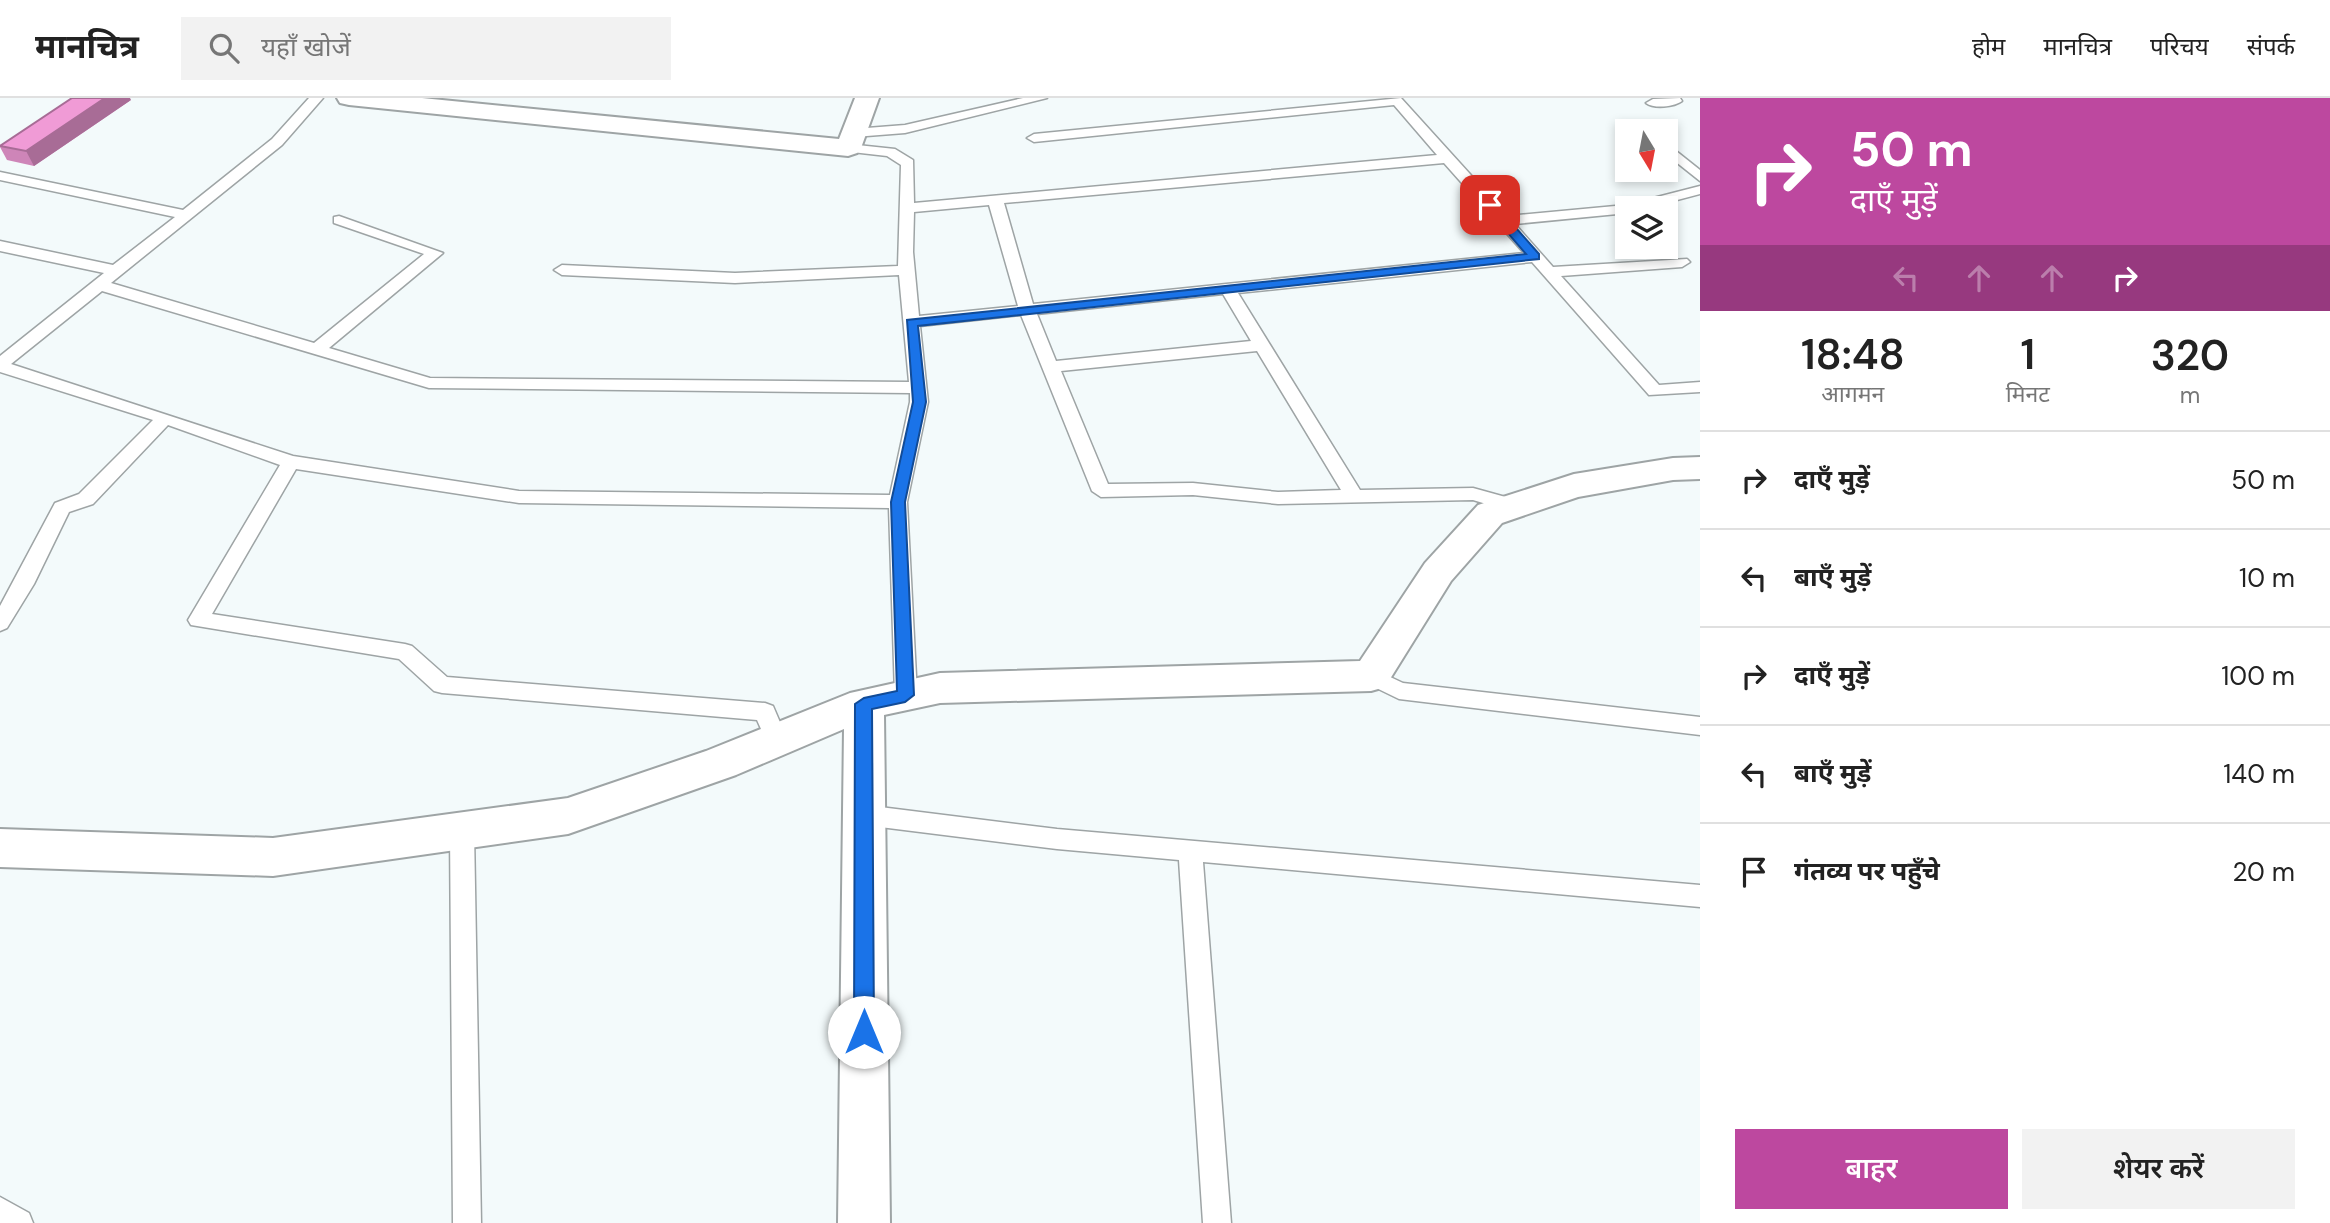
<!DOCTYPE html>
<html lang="hi">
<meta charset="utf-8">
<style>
:root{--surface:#fff;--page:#f2f2f2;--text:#222;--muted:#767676;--line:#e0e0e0;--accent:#bd489f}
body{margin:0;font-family:"DM Sans","Noto Sans Devanagari",sans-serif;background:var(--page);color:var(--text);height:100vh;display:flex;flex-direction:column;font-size:26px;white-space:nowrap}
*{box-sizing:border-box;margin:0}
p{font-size:23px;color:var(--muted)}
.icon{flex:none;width:38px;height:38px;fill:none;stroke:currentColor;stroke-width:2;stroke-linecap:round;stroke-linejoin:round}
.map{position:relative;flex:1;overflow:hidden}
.sheet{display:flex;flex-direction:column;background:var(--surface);width:630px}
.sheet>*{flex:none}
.banner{background:#bd489f;color:#fff;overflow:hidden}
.needle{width:46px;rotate:170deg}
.buttons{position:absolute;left:1615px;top:21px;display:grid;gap:14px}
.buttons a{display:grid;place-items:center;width:63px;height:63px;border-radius:0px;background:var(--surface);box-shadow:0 4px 10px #0003;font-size:35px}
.pin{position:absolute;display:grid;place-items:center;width:60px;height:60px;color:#fff;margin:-30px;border-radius:14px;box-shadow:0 4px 10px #0006}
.me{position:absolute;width:77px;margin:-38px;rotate:0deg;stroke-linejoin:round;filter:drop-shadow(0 0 5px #0008)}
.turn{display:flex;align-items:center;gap:24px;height:147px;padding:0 35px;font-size:32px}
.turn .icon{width:91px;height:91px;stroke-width:2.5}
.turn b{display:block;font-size:49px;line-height:60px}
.lanes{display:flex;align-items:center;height:66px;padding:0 35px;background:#0003;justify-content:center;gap:35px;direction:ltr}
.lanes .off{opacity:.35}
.eta{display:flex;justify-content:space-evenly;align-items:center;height:119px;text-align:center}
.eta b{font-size:42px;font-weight:600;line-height:49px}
.primary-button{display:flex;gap:14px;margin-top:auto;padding:14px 35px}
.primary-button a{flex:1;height:80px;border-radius:0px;background:var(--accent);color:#fff;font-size:28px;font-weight:600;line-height:80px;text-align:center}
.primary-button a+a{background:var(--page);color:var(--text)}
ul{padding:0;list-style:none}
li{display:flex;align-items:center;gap:21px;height:98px;padding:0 35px;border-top:2px solid var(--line)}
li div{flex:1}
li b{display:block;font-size:26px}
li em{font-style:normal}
header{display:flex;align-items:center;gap:42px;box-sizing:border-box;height:98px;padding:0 35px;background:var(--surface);border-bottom:2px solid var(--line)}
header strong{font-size:33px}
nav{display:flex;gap:38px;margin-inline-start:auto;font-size:24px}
.search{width:490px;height:63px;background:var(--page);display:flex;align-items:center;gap:18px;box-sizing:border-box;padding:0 24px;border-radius:0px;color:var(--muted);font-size:26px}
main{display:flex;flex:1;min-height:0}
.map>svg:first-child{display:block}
</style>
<header>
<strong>मानचित्र</strong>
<div class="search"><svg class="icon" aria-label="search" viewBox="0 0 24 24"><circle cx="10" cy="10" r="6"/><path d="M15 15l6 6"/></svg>यहाँ खोजें</div>
<nav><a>होम</a><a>मानचित्र</a><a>परिचय</a><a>संपर्क</a></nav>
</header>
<main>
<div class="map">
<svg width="1700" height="1125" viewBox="0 0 1700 1125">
<rect width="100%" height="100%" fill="#f3fafb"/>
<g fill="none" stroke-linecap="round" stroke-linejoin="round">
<g stroke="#9ea4a5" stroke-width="3">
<path id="service" d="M309 0H323L282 47 111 185 314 245 424 156 334 125V119L339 118 443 155 329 250 430 280 909 284 899 177 735 185 562 177 554 172 562 167 735 175 898 168 901 67 887 58 843 53V47L848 46 895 51 913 62 914 105 1437 57 1394 7 1034 44 1027 40 1034 36 1401 0 1508 118 1626 107 1700 88V96L1647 110H1628V115L1515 126 1553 169 1687 161 1690 164 1682 169 1561 178 1659 287 1700 284V294L1649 297 1532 164 1238 195 1360 392 1473 390 1520 403 1522 408 1520 413 1513 414 1473 402 1278 406 1193 397 1101 399 1092 393 1021 217 920 228 928 304 907 404 917 597 914 603 906 605 898 603 895 597 889 410 519 405 296 371 212 516 405 546 412 548 447 579 765 605 773 608 788 643 785 649 777 652 769 649 757 622 442 595 434 593 399 561 191 527 188 522 191 517 280 367 168 327 93 406 69 414 34 486 7 530 0 533V508L55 405 79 396 153 322 0 274V258L104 175 0 153V143L113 167 175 119 0 82V74L183 112 272 41ZM1444 65 1524 155 1033 206 1004 105ZM989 107 1018 208 919 218 913 154 914 114ZM102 193 429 290 910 295V304L890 397 519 393 293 358 11 266ZM1223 196 1251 243 1056 263 1037 216ZM1257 253 1341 392 1278 394 1193 385 1108 386 1061 273Z
M1023 0H1047L905 35 854 39 847 35 854 31 905 27Z
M1680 0 1682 3C1674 9 1654 11 1646 5L1653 1Z
M1666 45 1700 72V83L1666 56Z
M1371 570 1403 585 1700 619V637L1399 601 1364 584 1360 578 1364 572Z
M864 707 1057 731 1700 787V809L1203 764 1231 1125H1203L1179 762 1057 751 864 727 856 724 852 717 856 710Z
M462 723 470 726 474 733 481 1125H453L450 733 454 726Z
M0 1099 29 1115 33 1125H0Z"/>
</g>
<g stroke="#9ea4a5" stroke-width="4">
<path id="minor" d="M337 0H422L839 41 855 0H879L861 50 857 55 848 58 349 7 340 5Z
M1700 359V381L1673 382 1578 399 1502 425 1451 483 1385 589 1371 593 940 605 884 617 890 1125H838L844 631 736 677 568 736 273 778 0 769V731L273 740 568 700 706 653 850 595 940 575 1360 563 1425 465 1478 407 1574 376 1673 360Z"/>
</g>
<use href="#service" fill="#fff" fill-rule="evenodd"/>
<use href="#minor" fill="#fff" fill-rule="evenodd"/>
</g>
<path fill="#ce85b8" d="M131 2 34 68 7 62 0 49V47Z"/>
<path fill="#a86c96" d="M105 0H130L131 2 34 68 26 53Z"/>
<path fill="#f09bd6" stroke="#a86c96" stroke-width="2" d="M72 0H105L26 53 0 48Z"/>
<path fill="#1a73e8" stroke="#114b97" stroke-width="2" d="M1486 105H1494L1539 156V161L918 228 926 304 905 404 914 597 905 604 872 611 874 934 871 941 864 944 857 941 854 934 855 606 864 600 897 593 891 404 913 304 907 222 1526 156 1486 110Z"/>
</svg>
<div class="buttons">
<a><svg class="needle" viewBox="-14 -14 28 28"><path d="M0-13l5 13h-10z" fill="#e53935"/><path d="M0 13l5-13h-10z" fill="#767676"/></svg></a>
<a><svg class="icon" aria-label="layers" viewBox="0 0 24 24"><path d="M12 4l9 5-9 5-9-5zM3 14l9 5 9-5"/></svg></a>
</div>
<div class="pin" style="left:1490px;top:107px;background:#d93025"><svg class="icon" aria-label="arrive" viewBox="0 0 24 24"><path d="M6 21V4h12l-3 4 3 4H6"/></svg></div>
<svg class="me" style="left:864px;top:934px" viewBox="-20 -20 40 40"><circle r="19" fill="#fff"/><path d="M0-13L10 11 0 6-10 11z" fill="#1a73e8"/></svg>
</div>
<section class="sheet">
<div class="banner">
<div class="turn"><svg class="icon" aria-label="right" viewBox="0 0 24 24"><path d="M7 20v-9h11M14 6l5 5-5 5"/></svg><div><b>50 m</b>दाएँ मुड़ें</div></div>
<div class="lanes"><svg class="icon off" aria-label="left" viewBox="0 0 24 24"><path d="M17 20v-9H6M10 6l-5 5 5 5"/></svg><svg class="icon off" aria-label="ahead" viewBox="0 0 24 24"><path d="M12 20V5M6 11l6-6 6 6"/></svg><svg class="icon off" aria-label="ahead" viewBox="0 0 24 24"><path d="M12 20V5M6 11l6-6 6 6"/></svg><svg class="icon" aria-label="right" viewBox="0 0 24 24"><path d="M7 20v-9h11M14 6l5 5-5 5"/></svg></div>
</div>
<div class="eta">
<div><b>18:48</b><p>आगमन</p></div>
<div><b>1</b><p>मिनट</p></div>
<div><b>320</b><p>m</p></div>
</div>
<ul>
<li><svg class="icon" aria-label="right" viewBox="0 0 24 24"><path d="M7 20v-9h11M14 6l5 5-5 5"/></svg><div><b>दाएँ मुड़ें</b></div><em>50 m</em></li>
<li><svg class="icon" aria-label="left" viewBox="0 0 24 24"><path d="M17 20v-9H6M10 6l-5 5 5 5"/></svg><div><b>बाएँ मुड़ें</b></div><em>10 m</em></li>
<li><svg class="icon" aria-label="right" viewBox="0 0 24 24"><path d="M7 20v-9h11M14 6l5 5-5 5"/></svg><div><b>दाएँ मुड़ें</b></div><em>100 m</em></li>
<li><svg class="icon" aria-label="left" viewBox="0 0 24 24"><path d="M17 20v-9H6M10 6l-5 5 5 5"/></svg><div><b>बाएँ मुड़ें</b></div><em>140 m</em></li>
<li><svg class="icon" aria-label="arrive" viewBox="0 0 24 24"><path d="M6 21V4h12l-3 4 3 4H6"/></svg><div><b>गंतव्य पर पहुँचे</b></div><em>20 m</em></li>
</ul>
<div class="primary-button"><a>बाहर</a><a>शेयर करें</a></div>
</section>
</main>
